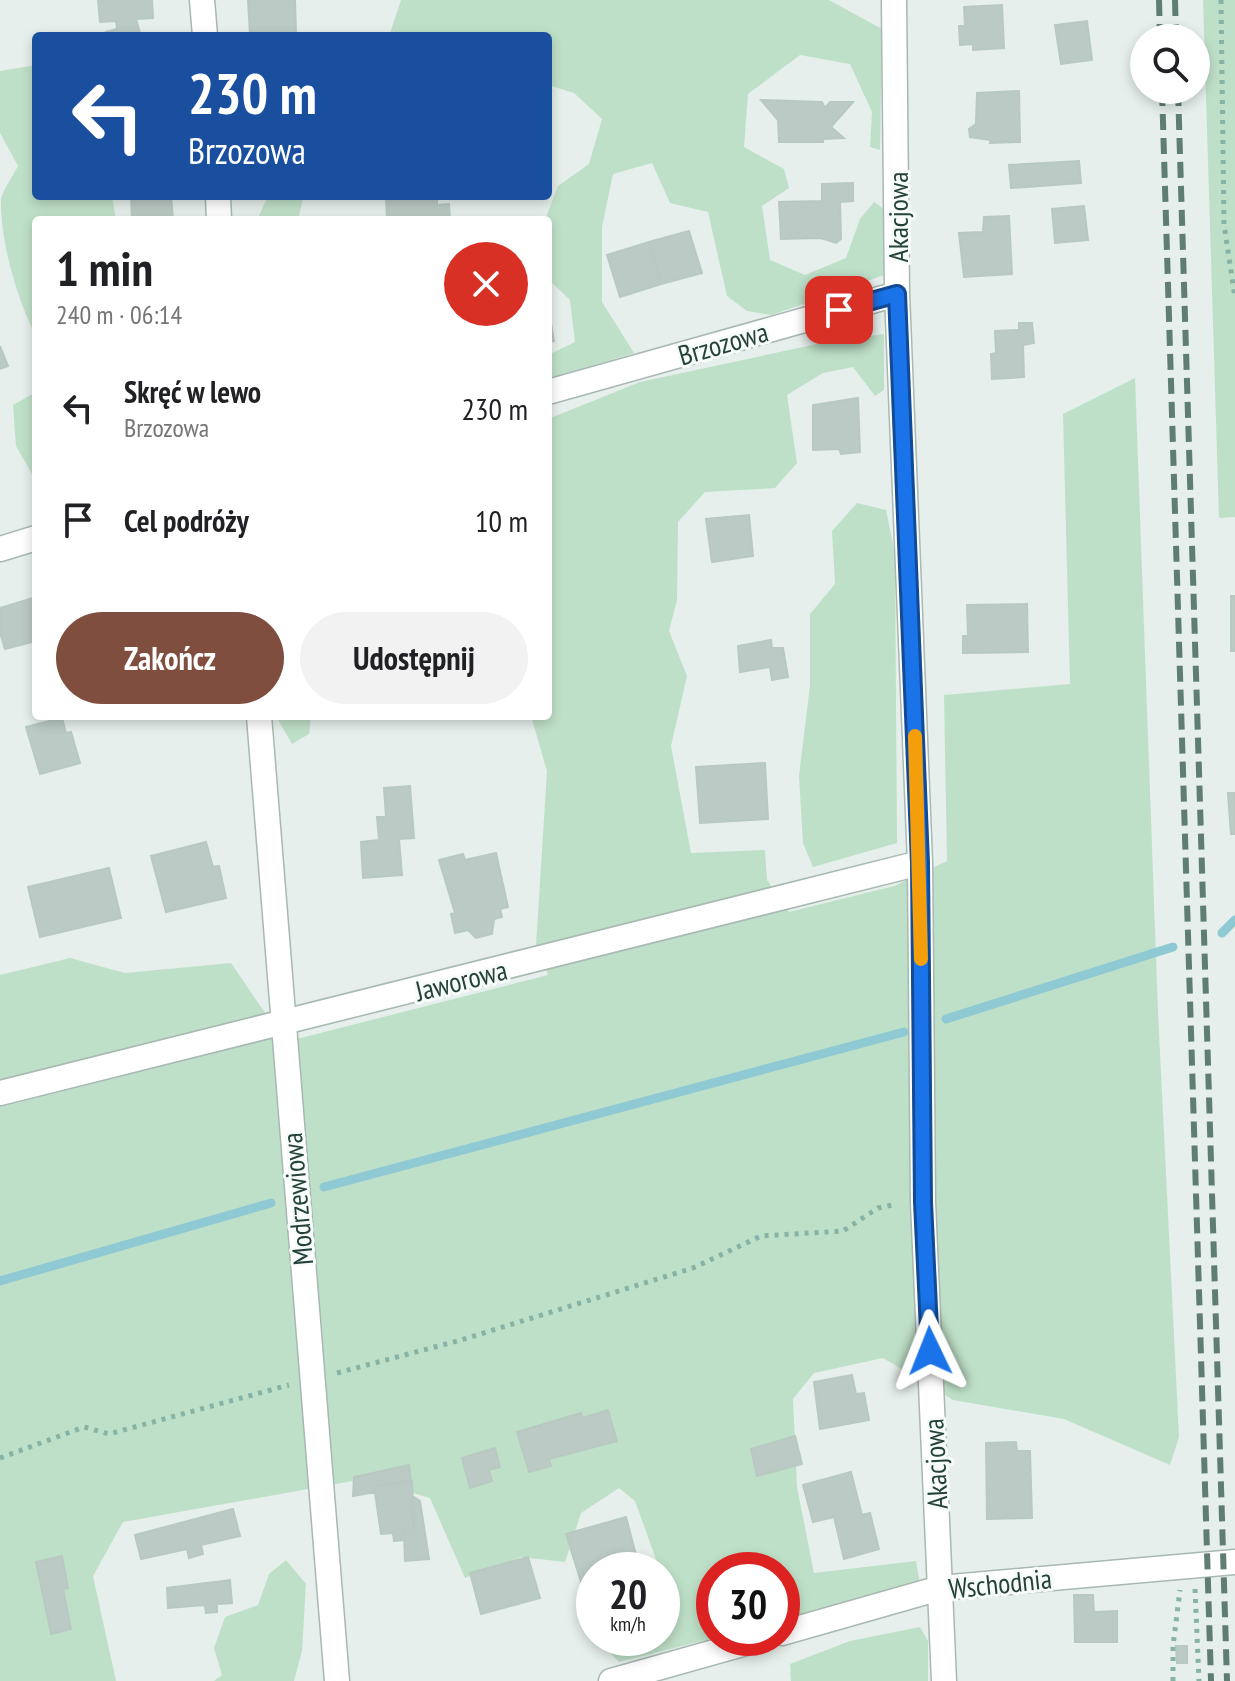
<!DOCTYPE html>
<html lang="pl">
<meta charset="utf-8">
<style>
:root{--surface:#fff;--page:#f2f2f2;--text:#202124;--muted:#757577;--accent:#7f4e3f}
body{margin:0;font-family:"PT Sans Narrow",sans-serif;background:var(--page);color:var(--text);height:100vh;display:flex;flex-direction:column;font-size:30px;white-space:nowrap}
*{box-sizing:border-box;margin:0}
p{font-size:26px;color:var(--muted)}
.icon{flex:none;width:44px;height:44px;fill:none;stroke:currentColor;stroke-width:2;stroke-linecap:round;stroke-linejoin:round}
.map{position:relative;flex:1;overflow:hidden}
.panel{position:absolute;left:32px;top:216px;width:520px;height:504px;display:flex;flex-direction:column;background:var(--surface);border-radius:8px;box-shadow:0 4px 12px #0003}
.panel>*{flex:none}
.guide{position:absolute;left:32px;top:32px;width:520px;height:168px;border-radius:8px;box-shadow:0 4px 12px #0003;background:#1a4fa0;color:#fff;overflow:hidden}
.fabs{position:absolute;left:1130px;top:24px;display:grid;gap:16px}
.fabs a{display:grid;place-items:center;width:80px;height:80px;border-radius:50%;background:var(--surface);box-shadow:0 4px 12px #0003;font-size:40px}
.speed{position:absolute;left:576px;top:1552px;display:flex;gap:16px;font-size:40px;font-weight:700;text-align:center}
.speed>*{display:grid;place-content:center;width:104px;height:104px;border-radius:50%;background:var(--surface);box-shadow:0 4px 12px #0003;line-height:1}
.speed small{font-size:20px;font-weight:400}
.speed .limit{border:12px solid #d22;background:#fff;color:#111}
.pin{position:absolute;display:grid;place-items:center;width:68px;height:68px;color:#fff;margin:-34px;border-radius:16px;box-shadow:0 4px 12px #0006}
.me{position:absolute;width:88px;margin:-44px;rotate:358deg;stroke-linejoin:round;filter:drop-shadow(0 0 6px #0008)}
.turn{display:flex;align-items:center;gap:28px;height:168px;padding:0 24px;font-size:36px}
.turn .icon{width:104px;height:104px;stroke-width:2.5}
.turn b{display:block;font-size:56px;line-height:68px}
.round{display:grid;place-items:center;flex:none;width:84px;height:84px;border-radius:42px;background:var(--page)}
.overview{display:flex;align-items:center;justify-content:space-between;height:136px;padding:0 24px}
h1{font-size:48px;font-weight:600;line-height:60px}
.cta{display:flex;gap:16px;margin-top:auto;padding:16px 24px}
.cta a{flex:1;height:92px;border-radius:48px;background:var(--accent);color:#fff;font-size:32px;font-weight:600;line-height:92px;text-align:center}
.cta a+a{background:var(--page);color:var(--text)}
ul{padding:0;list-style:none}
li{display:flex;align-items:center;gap:24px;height:112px;padding:0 24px}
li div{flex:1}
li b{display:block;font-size:30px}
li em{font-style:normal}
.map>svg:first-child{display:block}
</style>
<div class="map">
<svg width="1235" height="1681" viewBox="0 0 1235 1681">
<rect width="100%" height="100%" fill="#e6efeb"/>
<path fill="#bfe0c8" d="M401 0H829L882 29 880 150 870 147 872 112 850 64 800 55 748 94 744 147 784 169 789 188 762 206 770 260 805 275 846 258 860 219 874 202 891 214 887 274 772 315 747 311 727 296 708 212 670 203 652 163 613 174 602 227V302L634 353 548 379V355L575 342 570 300 548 279 545 220 558 186 589 164 602 119 574 93 548 85V36H522L520 33 510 36H389Z
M1203 0H1235V517L1219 518Z
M36 65V196H112L116 220H36V336C17 300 0 240 1 199 4 188 13 176 18 166L0 133V71Z
M268 196 303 198 298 220H257Z
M884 334V390L875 396 853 367 823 373 787 395 797 463 775 488 705 492 678 522 677 600 669 631 687 676 671 746 691 853 765 850 767 880 789 912 894 886 947 861 944 695 1070 684 1063 414 1135 378 1158 1012 1179 1437 1170 1465 1064 1419 953 1400 883 1358 814 1373 793 1399 797 1487 814 1573 916 1561 920 1585 782 1620V1570H714V1638L619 1662 602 1644 601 1638H662V1570H654L657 1562 635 1501 619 1488 581 1513 565 1562 521 1557 465 1578 430 1498 364 1479 123 1522 93 1576 116 1681H0V975L70 958 125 973 231 963 285 1042 548 975 536 945 547 771 531 716H548V419L640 382 831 341Z
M36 392V481L16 446 13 405Z
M857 503 886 510 895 554 897 843 813 867 803 843 799 776 810 685V614L835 584 832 531Z
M276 716H311L309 734 292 744Z
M286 1560 306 1584 302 1651 294 1681H214L222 1675 214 1648 225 1617 258 1605 269 1574Z
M920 1627 928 1641V1681H791L790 1664 850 1641Z"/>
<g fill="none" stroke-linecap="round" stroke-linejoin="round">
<path stroke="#8ec9d4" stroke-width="9" d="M1222 933 1235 920
M946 1019 1173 947
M324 1187 904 1032
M0 1281 271 1203"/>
</g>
<path fill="#bbcac4" stroke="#b8c9c2" stroke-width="2" d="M98 0H152L153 18 136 19 141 36H107L106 32 117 29 116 21 100 22Z
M248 0H295L296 33 250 35Z
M1002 5 1004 48 973 50V44L960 45 959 26H965L964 7Z
M1087 21 1092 60 1061 64 1055 25Z
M1019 91 1020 142 990 143 991 140 970 137 969 129 976 124 977 93Z
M761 100 822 102 825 108 830 102H853L831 127 844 138 823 139V142H779L778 120Z
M1079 161 1081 183 1011 188 1009 165Z
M853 183V201L840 202 841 239 836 243 821 238 781 239 779 202 822 201V184Z
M131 196H171L173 220H132Z
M386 196H437V205L449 204 450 220H387Z
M1084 206 1088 240 1055 243 1052 209Z
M1009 216 1012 274 964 277 959 233 983 232 984 217Z
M689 231 702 273 661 284 649 242Z
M649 242 661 284 620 297 607 255Z
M548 306 554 341 548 342Z
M1019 323H1032L1034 343 1023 345 1024 377 992 379 991 354 996 353 995 331 1019 330Z
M0 346 8 366 0 369Z
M858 398 860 452 841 454 839 449 813 450V405Z
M749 515 753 556 712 562 706 519Z
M1231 596H1235V651H1231Z
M36 597V641L5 649 0 633V608Z
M1027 604 1028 652 963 653V636H968L967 605Z
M771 640 772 648H783L788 677 772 680 770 667 740 672 738 646Z
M62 718 66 733 71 732 80 763 40 774 26 727Z
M765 763 768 819 700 823 696 767Z
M410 786 414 838 399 839 402 875 363 878 361 842 379 840 377 817H386L384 788Z
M1228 793H1235V834H1231Z
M206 842 213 867 219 866 226 898 166 912 151 856Z
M496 853 508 907 500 909 502 917 494 919 492 934 476 938 468 930 455 933 451 914 455 913 439 860 463 854 465 860Z
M109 868 121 918 40 937 28 887Z
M852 1375 856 1394 864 1393 869 1420 820 1429 814 1382Z
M608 1410 617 1441 549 1459 551 1466 529 1472 517 1432 581 1413 583 1418Z
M795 1436 802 1464 757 1476 751 1449Z
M1016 1442 1017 1451H1030L1032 1518 987 1519 986 1443Z
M495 1448 500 1467 489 1470 492 1481 470 1488 462 1458Z
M409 1465 411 1481 374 1486 375 1492 353 1496 354 1477Z
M851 1472 862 1515 870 1513 879 1549 844 1559 834 1517 813 1522 803 1485Z
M412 1481 414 1531 404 1532 405 1540 394 1541 393 1533 381 1534 374 1486Z
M414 1497 420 1501 429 1559 405 1561 404 1532 414 1531 411 1499Z
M233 1509 240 1536 201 1545 203 1554 189 1558 187 1549 141 1559 135 1535Z
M626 1517 640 1570H594V1582L582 1585 566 1534Z
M62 1556 68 1588 63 1589 71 1629 51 1634 36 1562Z
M528 1557 540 1598 481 1614 470 1573Z
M230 1580 232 1603 217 1604V1612L206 1613 205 1605 168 1608 167 1588Z
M1074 1595H1093L1094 1612 1117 1611V1642H1075Z
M1176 1646H1187V1663H1177Z"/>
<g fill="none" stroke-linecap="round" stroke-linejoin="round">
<g stroke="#a8b8b2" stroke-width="27">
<path id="minor" d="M202 0 205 36
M894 0 897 294 920 863 923 1202 944 1681
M218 196 219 220
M548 392 897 294
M0 549 36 538
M259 716 337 1681
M0 1093 920 863
M782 1633 940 1588 1235 1562
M611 1681 764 1638"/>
</g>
<path stroke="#86b3a5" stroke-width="5" stroke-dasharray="4 6" stroke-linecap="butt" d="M1221 0 1224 224 1235 298
M337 1373 461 1340 693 1268 761 1236 843 1231 878 1208 897 1204
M0 1458 84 1427 109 1434 289 1385
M1195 1589 1199 1681
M1173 1681V1646L1180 1590"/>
<use href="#minor" stroke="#fff" stroke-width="24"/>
<path stroke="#5f7d75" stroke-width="6" stroke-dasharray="16 8" stroke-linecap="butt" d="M1159 0 1160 38
M1175 0 1176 38
M1162 90 1211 1681
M1178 90 1227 1681"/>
</g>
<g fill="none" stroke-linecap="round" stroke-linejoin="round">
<g stroke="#114b97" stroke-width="20">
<path id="route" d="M839 310 897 294 920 863 923 1202 930 1351"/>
</g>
<use href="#route" stroke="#1a73e8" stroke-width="14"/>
<path stroke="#f59e0b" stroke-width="14" d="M915 736 921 959"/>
</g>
<g text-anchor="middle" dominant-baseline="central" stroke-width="6" stroke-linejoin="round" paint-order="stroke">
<g font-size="28" fill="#24423a" stroke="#f7fbf9">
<text transform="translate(897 217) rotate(-90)">Akacjowa</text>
<text transform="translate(723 343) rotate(-16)">Brzozowa</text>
<text transform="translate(461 980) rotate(-14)">Jaworowa</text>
<text transform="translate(297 1199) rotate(-95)">Modrzewiowa</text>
<text transform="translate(935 1464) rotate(-93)">Akacjowa</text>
<text transform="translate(1000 1583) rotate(-6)">Wschodnia</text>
</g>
</g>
</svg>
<div class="fabs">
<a><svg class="icon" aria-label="search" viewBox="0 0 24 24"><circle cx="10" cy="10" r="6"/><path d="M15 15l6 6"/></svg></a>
</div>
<div class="speed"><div>20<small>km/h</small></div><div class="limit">30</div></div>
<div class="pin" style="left:839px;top:310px;background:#d93025"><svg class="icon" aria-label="arrive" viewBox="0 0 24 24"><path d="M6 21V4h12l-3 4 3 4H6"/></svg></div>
<svg class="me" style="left:930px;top:1351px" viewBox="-20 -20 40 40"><path d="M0-17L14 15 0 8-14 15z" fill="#1a73e8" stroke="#fff" stroke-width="4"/></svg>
<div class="guide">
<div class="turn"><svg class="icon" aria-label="left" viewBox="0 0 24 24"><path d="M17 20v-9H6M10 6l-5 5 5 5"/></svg><div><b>230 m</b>Brzozowa</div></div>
</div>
<section class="panel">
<div class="overview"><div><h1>1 min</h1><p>240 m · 06:14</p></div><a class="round" style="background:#d93025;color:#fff"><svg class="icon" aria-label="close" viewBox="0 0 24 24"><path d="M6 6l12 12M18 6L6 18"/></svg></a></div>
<ul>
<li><svg class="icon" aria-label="left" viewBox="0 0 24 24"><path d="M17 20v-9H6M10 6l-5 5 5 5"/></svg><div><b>Skręć w lewo</b><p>Brzozowa</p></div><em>230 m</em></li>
<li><svg class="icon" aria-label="arrive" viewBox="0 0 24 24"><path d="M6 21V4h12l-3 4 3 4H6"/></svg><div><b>Cel podróży</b></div><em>10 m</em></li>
</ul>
<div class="cta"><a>Zakończ</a><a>Udostępnij</a></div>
</section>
</div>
